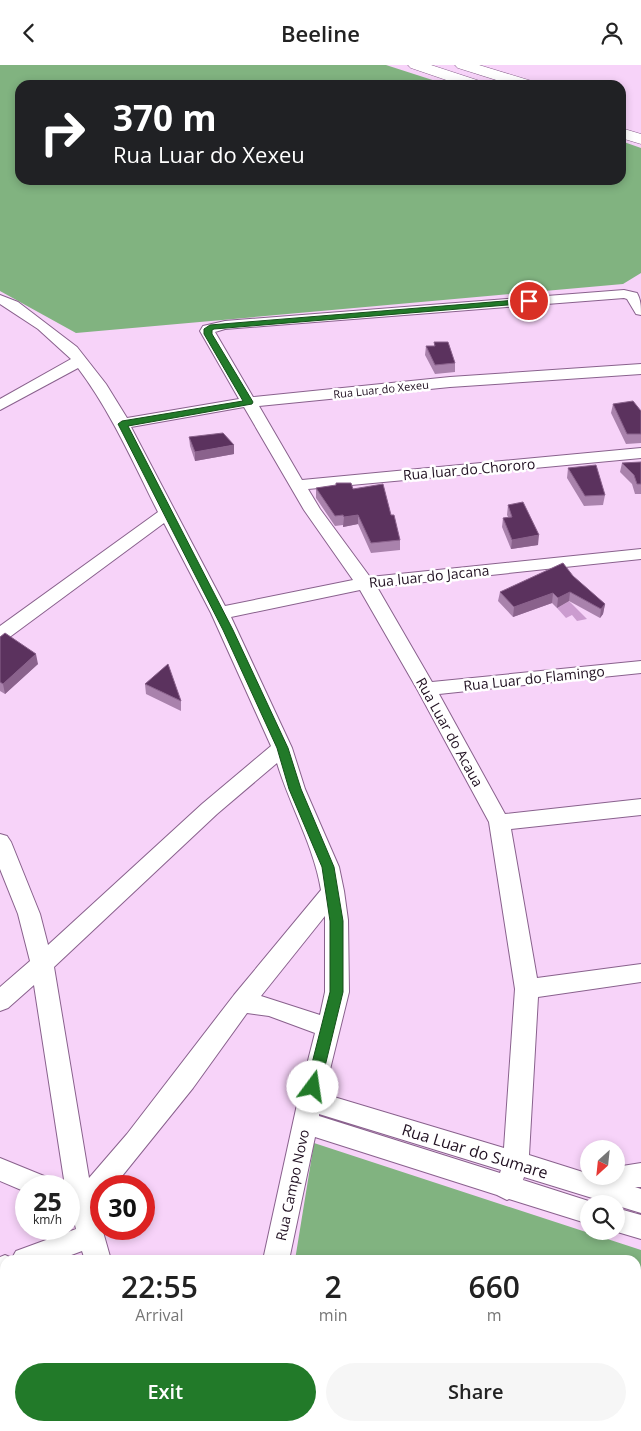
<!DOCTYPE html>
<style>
:root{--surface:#fff;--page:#f6f6f6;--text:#222;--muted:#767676;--accent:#227a29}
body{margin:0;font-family:"Open Sans",sans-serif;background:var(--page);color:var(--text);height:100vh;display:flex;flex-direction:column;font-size:19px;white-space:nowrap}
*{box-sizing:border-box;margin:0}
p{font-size:16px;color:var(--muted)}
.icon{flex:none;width:28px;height:28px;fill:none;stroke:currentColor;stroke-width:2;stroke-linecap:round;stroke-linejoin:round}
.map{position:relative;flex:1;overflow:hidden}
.details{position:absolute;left:0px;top:1190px;width:641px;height:176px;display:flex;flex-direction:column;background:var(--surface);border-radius:15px 15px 0 0;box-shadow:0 2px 8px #0003}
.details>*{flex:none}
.banner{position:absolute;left:15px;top:15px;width:611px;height:105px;border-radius:15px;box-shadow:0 2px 8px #0003;background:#202124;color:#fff;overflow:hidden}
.needle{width:32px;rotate:207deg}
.fabs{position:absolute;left:580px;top:1075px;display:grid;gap:10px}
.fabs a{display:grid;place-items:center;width:45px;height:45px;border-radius:50%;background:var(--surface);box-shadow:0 2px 8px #0003;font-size:25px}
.speed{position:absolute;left:15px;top:1110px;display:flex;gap:10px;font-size:25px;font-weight:700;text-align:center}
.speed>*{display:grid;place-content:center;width:65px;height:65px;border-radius:50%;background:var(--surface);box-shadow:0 2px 8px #0003;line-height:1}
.speed small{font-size:12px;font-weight:400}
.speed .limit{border:8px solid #d22;background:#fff;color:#111}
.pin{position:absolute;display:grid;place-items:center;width:42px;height:42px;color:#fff;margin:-21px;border:2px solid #fff;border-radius:50%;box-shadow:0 1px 5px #0007}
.me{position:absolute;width:55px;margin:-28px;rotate:14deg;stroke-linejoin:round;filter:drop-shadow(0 0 4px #0008)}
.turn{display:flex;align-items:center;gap:18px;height:105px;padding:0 15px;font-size:22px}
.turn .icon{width:65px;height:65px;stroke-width:2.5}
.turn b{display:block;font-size:35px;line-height:42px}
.eta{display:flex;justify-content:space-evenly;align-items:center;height:85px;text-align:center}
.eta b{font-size:30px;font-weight:600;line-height:35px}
.primary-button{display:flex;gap:10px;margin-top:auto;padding:10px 15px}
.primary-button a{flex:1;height:58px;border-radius:30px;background:var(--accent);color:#fff;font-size:20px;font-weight:600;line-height:58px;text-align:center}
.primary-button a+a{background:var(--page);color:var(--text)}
header{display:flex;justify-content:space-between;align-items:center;height:65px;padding:0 15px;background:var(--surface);font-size:22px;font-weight:600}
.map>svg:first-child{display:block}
</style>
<header><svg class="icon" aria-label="back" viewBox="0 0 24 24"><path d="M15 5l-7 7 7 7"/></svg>Beeline<svg class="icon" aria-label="person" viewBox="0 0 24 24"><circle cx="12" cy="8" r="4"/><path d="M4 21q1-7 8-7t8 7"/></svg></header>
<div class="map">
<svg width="641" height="1366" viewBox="0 0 641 1366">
<rect width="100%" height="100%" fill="#f7d3f9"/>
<path fill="#81b380" d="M0 0H386L448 20H20V115H621V76L641 83V208L623 219 76 268 0 226Z
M314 1078 641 1185V1366H266L267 1361H636V1195H295Z"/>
<path fill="#cb9ccf" d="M569 536 587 554 577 556 572 550 566 553 557 543Z"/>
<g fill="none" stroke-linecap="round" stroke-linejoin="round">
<g stroke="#89618d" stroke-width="2">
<path id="street" d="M624 225 637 228C641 235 641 242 641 250L636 249 627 234 624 233 225 264 215 267 253 332 450 312 641 299V309L450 322 259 341 302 415 641 383V393L308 424 320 444 370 512 641 484V494L377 522 432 617 641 596V608L439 629 505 749 641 734V750L511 764 537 913 641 899V917L538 932 529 1090 586 1108 589 1106V1111H616V1102L641 1098V1122H635L641 1124V1148L524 1112 523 1115 598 1139H589V1159L509 1134 507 1135 497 1130 315 1072 289 1195H263L298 1035 315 968 269 951 247 948 193 1023 114 1121H101V1136L96 1142 111 1195H85L82 1186 58 1195H5V1216L0 1218V1192L5 1190 12 1193 16 1186 76 1164 72 1148 69 1147V1121H65L34 920 8 943 0 946V922L30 896 18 849 0 804V769L7 771 11 777 40 849 48 880 202 739 271 681 211 548 164 458 7 574 0 576V561L158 447C133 397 111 347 78 303L0 345V334L71 294 38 264 0 239V230L18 237 77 282 106 319 127 353 239 334 200 266 203 261 225 256ZM244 342 304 445 353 515 225 541 131 362ZM360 525 417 624 489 757 515 924 504 1083 324 1029 349 927 348 855 344 826 339 802 305 724 292 683 231 552ZM277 698C290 741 314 781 321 825L234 930 127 1069 89 1113 54 902 217 749ZM325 851V927L320 950 261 931ZM319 1049 501 1105 500 1108 319 1051Z
M0 1093 49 1113 53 1121H26V1127L0 1116Z
M616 1143 641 1150V1174L614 1166H616Z
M133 1361H161L162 1366H134Z
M226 1361H254L253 1366H225Z"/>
</g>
<g stroke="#89618d" stroke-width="1">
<path id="highway" d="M408 0H431L483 17 485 20H461L411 3Z
M455 0H479L535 17 537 20H512L458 3Z
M621 63 641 69V79L621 73Z"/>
</g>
<use href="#street" fill="#fff" fill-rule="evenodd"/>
<use href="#highway" fill="#fff" fill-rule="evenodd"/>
</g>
<path fill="#a982ac" d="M434 277 455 298V307L435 309 425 290 426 281H434Z
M613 339 641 346V378L626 379 611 348Z
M189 372 234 389 195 396 190 381Z
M641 397V429H635L632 419 620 407 622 398Z
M568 403 605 430 603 440 584 441 567 413Z
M336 418 353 424 391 450 400 475V485L371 488 358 459 343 462V460L335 461 316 433V423L336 421Z
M508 440 538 480 511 484 502 462 503 453 508 452 507 450Z
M573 511 605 539 603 549 600 553 569 536 557 543 552 538 513 552 498 536 500 527Z
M0 572 38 599 5 629 0 626Z
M145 619 181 636V646L146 629Z"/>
<path fill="#8a628c" d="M234 380V389L195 396V387Z
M358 450V459L343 462 344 452Z
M539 470 538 480 511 484 512 475Z
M570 527 569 536 557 543 558 533Z
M553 528 552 538 513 552 514 542Z
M605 539 603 549 600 553 601 544Z
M36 589 38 599 5 629 3 619Z"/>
<path fill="#5b325e" stroke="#8a628c" d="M434 277H448L455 298 435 300 426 281H435Z
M633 336 641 346V369H627L613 339Z
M223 368 234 380 195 387 189 372Z
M641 397V419H637L634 410 622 398Z
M596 400 605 430 585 431 568 403Z
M336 418H351L353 424 383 419 391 450H394L400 475 371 478 358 450 344 452 343 450 335 451 316 423 336 420Z
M523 437 539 470 512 475 503 453 512 452 508 440Z
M563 498 573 511 605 539 601 544 570 527 558 533 553 528 514 542 500 527Z
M5 568 36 589 3 619 0 617V572Z
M168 599 181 636 145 619Z"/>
<path fill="#227a29" stroke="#164f1b" d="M529 234H532V238L214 264 212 265V269L253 337 252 339 128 361 233 565 288 683 301 724 334 802 343 856V927L320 1022 318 1026 313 1028 308 1026 306 1022 330 927V856L322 802 289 724 277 683 223 565 118 359 122 356 243 336 204 269V264L210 260Z"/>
<g text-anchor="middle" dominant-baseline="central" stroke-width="5" stroke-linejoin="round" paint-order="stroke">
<g font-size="11" fill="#201021" stroke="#fff">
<text transform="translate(381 324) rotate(-6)">Rua Luar do Xexeu</text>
</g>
<g font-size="14" fill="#201021" stroke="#fff">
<text transform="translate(469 404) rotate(-5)">Rua luar do Chororo</text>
<text transform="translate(429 511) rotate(-6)">Rua luar do Jacana</text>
<text transform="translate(534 613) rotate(-6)">Rua Luar do Flamingo</text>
<text transform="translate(450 667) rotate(61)">Rua Luar do Acaua</text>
<text transform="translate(292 1120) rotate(-78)">Rua Campo Novo</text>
</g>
<g font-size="16" fill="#201021" stroke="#fff">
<text transform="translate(475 1086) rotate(17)">Rua Luar do Sumare</text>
</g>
</g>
</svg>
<div class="fabs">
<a><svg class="needle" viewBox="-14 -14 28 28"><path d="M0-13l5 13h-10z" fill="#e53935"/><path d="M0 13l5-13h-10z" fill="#767676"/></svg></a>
<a><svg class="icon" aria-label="search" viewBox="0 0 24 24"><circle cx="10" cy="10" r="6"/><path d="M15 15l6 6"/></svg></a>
</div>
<div class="speed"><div>25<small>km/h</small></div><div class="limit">30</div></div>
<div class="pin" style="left:529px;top:236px;background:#d93025"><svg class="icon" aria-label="arrive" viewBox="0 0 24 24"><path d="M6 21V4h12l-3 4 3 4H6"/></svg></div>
<svg class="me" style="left:313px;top:1022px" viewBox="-20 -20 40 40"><circle r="19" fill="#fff"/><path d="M0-13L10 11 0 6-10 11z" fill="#227a29"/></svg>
<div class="banner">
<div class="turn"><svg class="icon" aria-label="right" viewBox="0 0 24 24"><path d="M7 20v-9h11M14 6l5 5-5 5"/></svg><div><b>370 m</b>Rua Luar do Xexeu</div></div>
</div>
<section class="details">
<div class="eta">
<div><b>22:55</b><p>Arrival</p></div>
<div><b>2</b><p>min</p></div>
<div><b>660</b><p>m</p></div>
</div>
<div class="primary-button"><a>Exit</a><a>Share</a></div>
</section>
</div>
